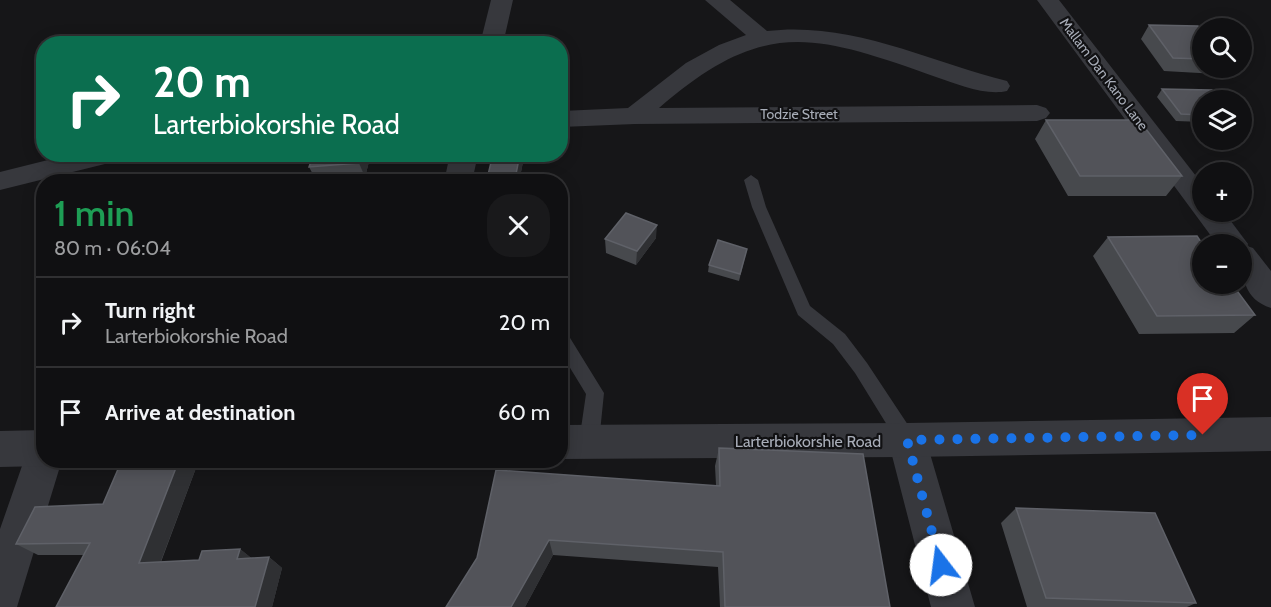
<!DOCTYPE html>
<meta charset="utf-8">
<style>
:root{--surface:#101012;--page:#19191b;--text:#f1f3f6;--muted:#9c9d9f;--line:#303032}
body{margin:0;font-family:Cabin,sans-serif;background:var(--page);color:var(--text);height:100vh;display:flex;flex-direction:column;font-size:22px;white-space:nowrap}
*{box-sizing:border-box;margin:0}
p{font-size:20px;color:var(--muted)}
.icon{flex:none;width:33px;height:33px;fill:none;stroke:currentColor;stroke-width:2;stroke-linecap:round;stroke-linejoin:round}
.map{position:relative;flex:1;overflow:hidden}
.side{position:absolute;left:36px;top:174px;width:532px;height:294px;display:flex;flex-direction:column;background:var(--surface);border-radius:24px;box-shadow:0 3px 15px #0003,0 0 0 2px var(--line)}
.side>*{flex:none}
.top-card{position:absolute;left:36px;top:36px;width:532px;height:126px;border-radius:24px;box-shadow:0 3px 15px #0003,0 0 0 2px var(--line);background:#0b6e4f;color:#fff;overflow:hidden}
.controls{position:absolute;left:1192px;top:18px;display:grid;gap:12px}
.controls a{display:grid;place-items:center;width:60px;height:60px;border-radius:50%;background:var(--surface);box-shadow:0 3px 15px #0003,0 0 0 2px var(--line);font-size:30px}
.pin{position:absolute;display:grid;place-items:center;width:51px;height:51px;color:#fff;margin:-62px -26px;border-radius:50% 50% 50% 0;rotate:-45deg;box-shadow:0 0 6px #0007}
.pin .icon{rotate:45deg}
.me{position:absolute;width:66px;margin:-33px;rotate:345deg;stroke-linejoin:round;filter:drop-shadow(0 0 4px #0008)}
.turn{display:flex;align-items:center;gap:21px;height:126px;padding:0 18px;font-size:27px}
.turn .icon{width:78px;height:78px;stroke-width:2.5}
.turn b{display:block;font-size:42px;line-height:51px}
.round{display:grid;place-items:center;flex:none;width:63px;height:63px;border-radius:24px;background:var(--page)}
.headline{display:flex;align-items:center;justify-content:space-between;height:102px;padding:0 18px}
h1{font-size:36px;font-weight:600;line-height:45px;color:#1e9e55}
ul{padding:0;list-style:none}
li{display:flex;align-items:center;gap:18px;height:90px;padding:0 18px;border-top:2px solid var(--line)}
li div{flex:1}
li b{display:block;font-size:22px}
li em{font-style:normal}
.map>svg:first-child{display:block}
</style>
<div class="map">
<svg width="1271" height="607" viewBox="0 0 1271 607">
<rect width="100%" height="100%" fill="#161618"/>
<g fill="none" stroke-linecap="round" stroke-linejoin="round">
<path fill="#37383d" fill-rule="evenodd" d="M751 175 758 180 766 207 810 306 845 334 867 363 914 434 917 440 914 446 907 449 900 446 855 373 833 344 798 315 752 207 744 180Z
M561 331 567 333 604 393 599 442 596 448 589 451 582 448 579 442 586 394 561 353Z"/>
<path fill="#37383d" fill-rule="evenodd" d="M491 0H513L503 44H480Z
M705 0H730L767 31C851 21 928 61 1007 81L1010 86 1007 91C986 96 956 84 936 77 814 34 764 17 659 108L1037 105 1046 108 1050 113 1046 118 1037 121 635 124 561 127V111L628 108 686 63 719 45 746 35Z
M1037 0H1059L1203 185V212H1224L1248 244 1247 246 1253 248 1271 271V308C1240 298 1242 271 1242 244H1217Z
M72 154H124L121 160 0 190V172Z
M450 154H478L472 182H444Z
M907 423 921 428 926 440 975 607H931L888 440 893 428Z
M44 438V460H62L17 607H0V529L30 443Z"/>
<path fill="#37383d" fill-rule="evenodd" d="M1271 417V451L907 457 561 459V425L907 423Z
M44 430V460H57L44 466 0 467V431Z"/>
</g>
<path fill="#47494d" d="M1149 25 1203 32V68H1221L1217 74 1164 71 1141 39Z
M1162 89 1203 100V122L1176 121 1157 97Z
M1046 120 1182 176 1166 196H1068L1035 139Z
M314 154H371L365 177 316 180 309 167Z
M524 157 519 182H487V179Z
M1108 237 1255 315 1234 333 1139 334 1093 256Z
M656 238 636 265 606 253 605 239Z
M747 249 739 281 708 272 709 265Z
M719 448 890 607H720L718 567 553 555 525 607H446L477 558 716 485 715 466Z
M199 460 161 562 199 560 240 549 251 558 269 557 282 568 272 607H56L84 555H38L16 544Z
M1016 508 1196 603 1187 607H1027L1001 523Z"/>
<path fill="#2f3033" d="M362 154H371L365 177 359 163Z
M520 154H524V157L519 182H515V179Z
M657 225 656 238 636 265 637 251Z
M179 460H199L156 574 139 563Z
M549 540 553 555 525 607H511Z
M240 549 254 560 237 559Z
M269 557 282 568 272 607H255Z"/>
<path fill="#525359" stroke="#5f6168" stroke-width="1.5" d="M1149 25 1198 26 1203 32V59L1173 58Z
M1162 89 1212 90 1221 100H1203V115L1181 114Z
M1046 120H1139L1182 176H1080Z
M314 154H362L359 163 309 167Z
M493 154H520L515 179H487Z
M626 213 657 225 637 251 605 239Z
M1197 236 1203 245V284H1232L1255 315 1157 316 1108 237Z
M718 240 747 249 740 274 709 265Z
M719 448 863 454 890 607H725L723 552 549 540 511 607H446L477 558 496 470 720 486Z
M122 460H179L139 563 199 560 202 551 240 549 237 559 269 557 255 607H56L90 543 16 544 35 507 103 504Z
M1016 508 1155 513 1196 603 1046 598Z"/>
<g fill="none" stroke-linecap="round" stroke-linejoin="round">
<path stroke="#1a73e8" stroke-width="10" stroke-dasharray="0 18" d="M941 565 907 440 1203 435"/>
</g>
<g text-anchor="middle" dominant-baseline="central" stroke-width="4.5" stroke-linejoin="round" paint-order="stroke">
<g font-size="14" fill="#a8adb8" stroke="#111113">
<text transform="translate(1104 74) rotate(53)">Mallam Dan Kano Lane</text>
<text x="799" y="114">Todzie Street</text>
</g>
<g font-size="16" fill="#a8adb8" stroke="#111113">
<text x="808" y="441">Larterbiokorshie Road</text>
</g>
</g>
</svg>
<div class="controls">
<a><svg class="icon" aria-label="search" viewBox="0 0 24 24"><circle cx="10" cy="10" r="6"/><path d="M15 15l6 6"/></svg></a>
<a><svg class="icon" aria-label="layers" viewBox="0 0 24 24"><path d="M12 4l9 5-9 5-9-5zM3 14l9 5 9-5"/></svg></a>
<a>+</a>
<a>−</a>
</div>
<div class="pin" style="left:1203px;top:435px;background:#d93025"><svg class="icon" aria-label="arrive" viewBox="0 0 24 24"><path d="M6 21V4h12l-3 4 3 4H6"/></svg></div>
<svg class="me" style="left:941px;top:565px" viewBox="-20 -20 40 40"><circle r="19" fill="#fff"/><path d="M0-13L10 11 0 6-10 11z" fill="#1a73e8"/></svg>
<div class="top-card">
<div class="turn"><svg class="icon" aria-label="right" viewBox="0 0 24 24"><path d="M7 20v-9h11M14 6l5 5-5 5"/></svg><div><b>20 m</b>Larterbiokorshie Road</div></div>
</div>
<section class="side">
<div class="headline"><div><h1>1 min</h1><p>80 m · 06:04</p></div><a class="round"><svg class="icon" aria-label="close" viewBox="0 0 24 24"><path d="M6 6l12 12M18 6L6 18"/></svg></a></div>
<ul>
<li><svg class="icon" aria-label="right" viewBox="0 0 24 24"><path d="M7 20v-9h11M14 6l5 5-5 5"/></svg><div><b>Turn right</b><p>Larterbiokorshie Road</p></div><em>20 m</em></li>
<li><svg class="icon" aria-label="arrive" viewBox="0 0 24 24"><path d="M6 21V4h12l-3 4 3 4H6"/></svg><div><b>Arrive at destination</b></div><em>60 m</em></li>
</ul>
</section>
</div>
